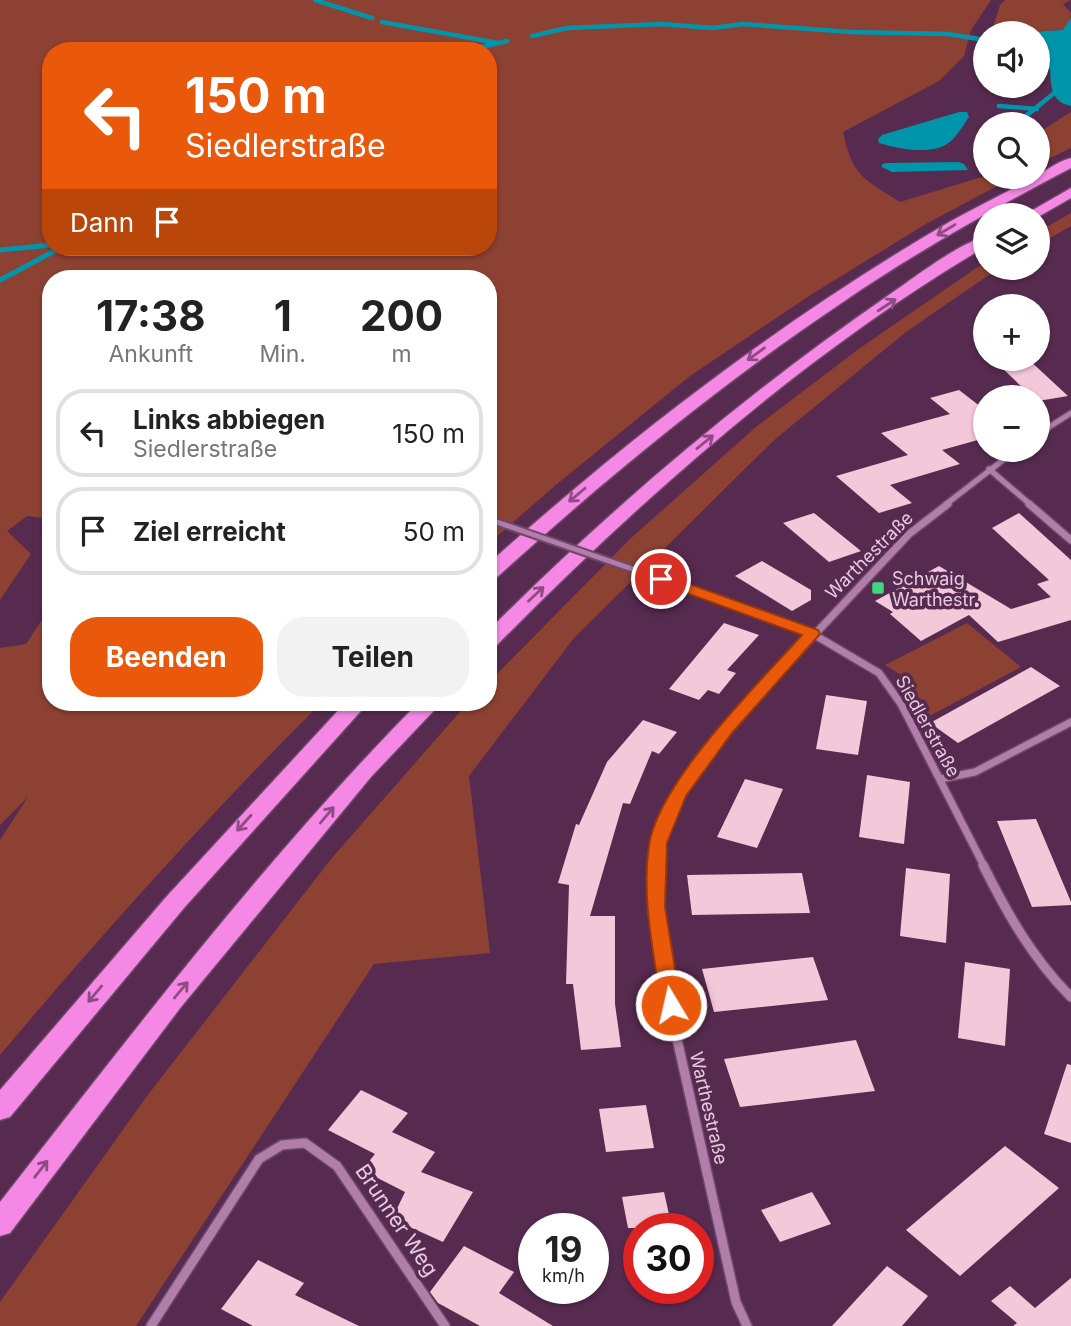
<!DOCTYPE html>
<html lang="de">
<meta charset="utf-8">
<style>
:root{--surface:#fff;--page:#f2f2f2;--text:#222;--muted:#767676;--line:#e0e0e0;--accent:#ea580c}
body{margin:0;font-family:Inter,sans-serif;background:var(--page);color:var(--text);height:100vh;display:flex;flex-direction:column;font-size:26px;white-space:nowrap}
*{box-sizing:border-box;margin:0}
p{font-size:23px;color:var(--muted)}
.icon{flex:none;width:38px;height:38px;fill:none;stroke:currentColor;stroke-width:2;stroke-linecap:round;stroke-linejoin:round}
.map{position:relative;flex:1;overflow:hidden}
.side{position:absolute;left:42px;top:270px;width:455px;height:441px;display:flex;flex-direction:column;background:var(--surface);border-radius:28px;box-shadow:0 2px 5px #0004}
.side>*{flex:none}
.guide{position:absolute;left:42px;top:42px;width:455px;height:214px;border-radius:28px;box-shadow:0 2px 5px #0004;background:#ea580c;color:#fff;overflow:hidden}
.controls{position:absolute;left:973px;top:21px;display:grid;gap:14px}
.controls a{display:grid;place-items:center;width:77px;height:77px;border-radius:50%;background:var(--surface);box-shadow:0 2px 5px #0004;font-size:35px}
.speed{position:absolute;left:518px;top:1213px;display:flex;gap:14px;font-size:35px;font-weight:700;text-align:center}
.speed>*{display:grid;place-content:center;width:91px;height:91px;border-radius:50%;background:var(--surface);box-shadow:0 2px 5px #0004;line-height:1}
.speed small{font-size:18px;font-weight:400}
.speed .limit{border:10px solid #d22;background:#fff;color:#111}
.pin{position:absolute;display:grid;place-items:center;width:60px;height:60px;color:#fff;margin:-30px;border:4px solid #fff;border-radius:50%;box-shadow:0 2px 7px #0007}
.me{position:absolute;width:77px;margin:-38px;rotate:351deg;stroke-linejoin:round;filter:drop-shadow(0 0 5px #0008)}
.turn{display:flex;align-items:center;gap:24px;height:147px;padding:0 28px;font-size:32px}
.turn .icon{width:91px;height:91px;stroke-width:2.5}
.turn b{display:block;font-size:49px;line-height:60px}
.then{display:flex;align-items:center;height:66px;padding:0 28px;background:#0003;gap:14px;font-size:26px}
.eta{display:flex;justify-content:space-evenly;align-items:center;height:119px;text-align:center}
.eta b{font-size:42px;font-weight:700;line-height:49px}
.cta{display:flex;gap:14px;margin-top:auto;padding:14px 28px}
.cta a{flex:1;height:80px;border-radius:28px;background:var(--accent);color:#fff;font-size:28px;font-weight:700;line-height:80px;text-align:center}
.cta a+a{background:var(--page);color:var(--text)}
ul{padding:0;list-style:none}
li{display:flex;align-items:center;gap:21px;height:88px;margin:0 14px 10px;padding:0 14px;border:4px solid var(--line);border-radius:28px}
li div{flex:1}
li b{display:block;font-size:26px}
li em{font-style:normal}
.map>svg:first-child{display:block}
</style>
<div class="map">
<svg width="1071" height="1326" viewBox="0 0 1071 1326">
<rect width="100%" height="100%" fill="#572a50"/>
<path fill="#8d4132" fill-rule="evenodd" d="M0 0H991L971 30 964 56 939 81 843 132C852 176 864 179 900 202L985 176 1014 177 924 225 809 296 690 376 557 484 488 544V278H51V519L27 516 7 531 31 554 0 600ZM51 51H488V247H51Z
M1005 0H1071L1063 4 1071 13 1070 22 1063 30 991 33 1000 5Z
M1071 112V148L1038 164V133Z
M1071 213V226L1038 245V232Z
M985 262V268H999L906 332 773 441 574 638 469 776 490 953 374 964 136 1326H0V1302L147 1096 331 859 458 714 470 702H488V683L631 538 757 426 860 348Z
M51 606V702H322C209 815 103 933 0 1055V840L28 797 0 825V648L26 644Z
M967 623 1021 667 924 719 911 681 885 665Z"/>
<path fill="#0095aa" d="M1071 18V106C1051 102 1051 87 1050 69L1038 62V33H1011L1063 30Z
M959 112H967L969 117C964 124 959 133 953 139 937 157 899 149 879 143L878 139 882 135Z
M958 162 964 164 968 170 892 172 882 167V164L887 163Z"/>
<g fill="none" stroke-linecap="round" stroke-linejoin="round">
<path stroke="#0095aa" stroke-width="4.5" d="M315 0 372 18
M382 22 498 43
M532 36 567 28 662 24 713 28 743 24 851 32 948 34 985 40
M466 51 507 41
M999 106 1037 109
M1016 124 1058 90"/>
<path stroke="#0095aa" stroke-width="5" d="M0 250 51 245
M0 280 62 247"/>
</g>
<path fill="#f3c8d9" d="M993 359H1028L1068 396 1038 401V397H1032Z
M959 390 985 410V438L942 450 960 464 890 485 912 503 879 513 836 476 908 455 881 433 950 414 930 398Z
M814 513 861 551 829 562 783 523Z
M1019 513 1071 560V620L998 642 969 615 921 641 890 614 893 612 875 601 939 566 1011 609 1051 597 1037 584 1049 580 992 528Z
M762 561 811 590V600L792 611 735 576Z
M724 623 759 635 727 670 736 673 719 694 708 690 699 700 669 689Z
M1031 667 1060 686 958 743 930 723Z
M826 695 867 701 858 755 816 749Z
M643 720 677 732 659 754 652 751 630 804 623 803 590 916H615V1004L621 1047 581 1050 573 984H566L569 885 558 883 576 824 579 825 607 762Z
M867 775 910 782 904 844 859 837Z
M745 779 783 789 757 848 717 837Z
M1036 819 1071 902V905L1032 907 997 821Z
M906 868 950 874 946 943 900 936Z
M802 873 810 913 692 915 687 875Z
M813 957 828 1000 714 1012 702 969Z
M965 962 1010 969 1005 1046 958 1038Z
M856 1040 875 1091 740 1107 724 1059Z
M1067 1064 1071 1065V1143L1044 1134Z
M361 1090 408 1113 392 1132 435 1152 421 1172 473 1192 443 1242 392 1219 405 1192 362 1170 375 1154 328 1130Z
M646 1105 654 1148 606 1152 599 1109Z
M1005 1146 1059 1188 960 1276 906 1230Z
M664 1192 672 1228H628L622 1197Z
M812 1192 831 1224 780 1242 761 1210Z
M464 1246 514 1272 499 1293 553 1326H480L438 1303 430 1292Z
M258 1260 304 1283 295 1295 359 1326H253L221 1309Z
M887 1266 928 1296 902 1326H832Z
M1071 1278V1326H1013L1017 1323 991 1301 1010 1286 1035 1308Z"/>
<g fill="none" stroke-linecap="round" stroke-linejoin="round">
<g stroke="#6e4869" stroke-width="9">
<path id="service" d="M661 579 813 634"/>
</g>
<g stroke="#6e4869" stroke-width="8">
<path id="minor-far2" d="M1038 434 1071 413
M989 469 1031 505
M945 505 1016 450"/>
</g>
<g stroke="#6e4869" stroke-width="10">
<path id="minor-far1" d="M1029 504 1071 540
M813 634 879 673 901 704 984 866
M940 779 975 772 1071 722
M657 866 658 843 678 794 726 729 909 534 948 504"/>
</g>
<g stroke="#6e4869" stroke-width="12">
<path id="minor" d="M657 865 656 907 675 1030 736 1302 747 1326
M983 865C1007 913 1032 958 1071 997
M151 1326 259 1159 282 1145 305 1143 337 1166 445 1326"/>
</g>
<g stroke="#6e4869" stroke-width="3">
<path id="motorway" d="M1071 158V168C993 209 916 252 843 302 719 385 605 479 495 579L488 581V564C632 435 784 318 951 221 979 206 1008 191 1035 177 1044 172 1058 161 1071 158Z
M1071 188V198L1038 217 1024 215Z
M985 237V247C805 353 641 499 495 647L488 649V631C611 508 743 396 886 297 910 281 958 243 985 237Z
M346 702H369L184 908 10 1117 0 1120V1090L167 896Z
M419 702H442L371 777 181 1007 10 1233 0 1236V1202C134 1031 266 857 419 702Z"/>
</g>
<use href="#service" stroke="#b17ea9" stroke-width="5"/>
<use href="#minor-far2" stroke="#b17ea9" stroke-width="5"/>
<use href="#minor-far1" stroke="#b17ea9" stroke-width="7"/>
<use href="#minor" stroke="#b17ea9" stroke-width="9"/>
<use href="#motorway" fill="#f488e4" fill-rule="evenodd"/>
<g stroke="#6e4869" stroke-width="9" stroke-linecap="butt">
<path id="service-bridge" d="M488 519 661 579"/>
</g>
<use href="#service-bridge" stroke="#b17ea9" stroke-width="5"/>
</g>
<defs><path id="oneway-shaft" d="M-6 0H5M1.5-3L5.5 0L1.5 3" fill="none" stroke-width="1.6" stroke-linecap="round" stroke-linejoin="round" transform="scale(1.75)"/></defs>
<g stroke="#8e4b84">
<use href="#oneway-shaft" transform="translate(946 230) rotate(149)"/>
<use href="#oneway-shaft" transform="translate(887 305) rotate(-33)"/>
<use href="#oneway-shaft" transform="translate(756 354) rotate(144)"/>
<use href="#oneway-shaft" transform="translate(705 442) rotate(-39)"/>
<use href="#oneway-shaft" transform="translate(577 495) rotate(140)"/>
<use href="#oneway-shaft" transform="translate(536 594) rotate(-43)"/>
<use href="#oneway-shaft" transform="translate(327 815) rotate(-50)"/>
<use href="#oneway-shaft" transform="translate(244 823) rotate(132)"/>
<use href="#oneway-shaft" transform="translate(181 990) rotate(-50)"/>
<use href="#oneway-shaft" transform="translate(95 994) rotate(130)"/>
<use href="#oneway-shaft" transform="translate(41 1169) rotate(-52)"/>
</g>
<path fill="#ea580c" stroke="#983908" stroke-width="2" d="M661 574 818 630 820 634 732 733 686 796 667 843 665 907 681 1005 678 1010 671 1012 664 1010 661 1005C654 952 641 899 649 845 659 781 758 684 802 635L656 582 653 579Z"/>
<rect fill="#3fd77d" stroke="#572a50" stroke-width="2.5" x="871" y="581" width="14" height="14" rx="3.5"/>
<g text-anchor="middle" dominant-baseline="central" stroke-width="7" stroke-linejoin="round" paint-order="stroke">
<g font-size="18" fill="#e6cbe1" stroke="#572a50">
<text transform="translate(869 555) rotate(-45)">Warthestraße</text>
<text transform="translate(928 726) rotate(61)">Siedlerstraße</text>
<text transform="translate(709 1108) rotate(77)">Warthestraße</text>
</g>
<g font-size="18" fill="#e6cbe1" stroke="#572a50" text-anchor="start">
<text x="892" y="578">Schwaig<tspan x="892" dy="21">Warthestr.</tspan></text>
</g>
<g font-size="21" fill="#e6cbe1" stroke="#572a50">
<text transform="translate(397 1220) rotate(56)">Brunner Weg</text>
</g>
</g>
</svg>
<div class="controls">
<a><svg class="icon" aria-label="sound" viewBox="0 0 24 24"><path d="M4 9h4l5-4v14l-5-4H4zM17 9q2 3 0 6"/></svg></a>
<a><svg class="icon" aria-label="search" viewBox="0 0 24 24"><circle cx="10" cy="10" r="6"/><path d="M15 15l6 6"/></svg></a>
<a><svg class="icon" aria-label="layers" viewBox="0 0 24 24"><path d="M12 4l9 5-9 5-9-5zM3 14l9 5 9-5"/></svg></a>
<a>+</a>
<a>−</a>
</div>
<div class="speed"><div>19<small>km/h</small></div><div class="limit">30</div></div>
<div class="pin" style="left:661px;top:579px;background:#d93025"><svg class="icon" aria-label="arrive" viewBox="0 0 24 24"><path d="M6 21V4h12l-3 4 3 4H6"/></svg></div>
<svg class="me" style="left:671px;top:1005px" viewBox="-20 -20 40 40"><circle r="17" fill="#ea580c" stroke="#fff" stroke-width="3"/><path d="M0-11L8 9 0 5-8 9z" fill="#fff"/></svg>
<div class="guide">
<div class="turn"><svg class="icon" aria-label="left" viewBox="0 0 24 24"><path d="M17 20v-9H6M10 6l-5 5 5 5"/></svg><div><b>150 m</b>Siedlerstraße</div></div>
<div class="then">Dann<svg class="icon" aria-label="arrive" viewBox="0 0 24 24"><path d="M6 21V4h12l-3 4 3 4H6"/></svg></div>
</div>
<section class="side">
<div class="eta">
<div><b>17:38</b><p>Ankunft</p></div>
<div><b>1</b><p>Min.</p></div>
<div><b>200</b><p>m</p></div>
</div>
<ul>
<li><svg class="icon" aria-label="left" viewBox="0 0 24 24"><path d="M17 20v-9H6M10 6l-5 5 5 5"/></svg><div><b>Links abbiegen</b><p>Siedlerstraße</p></div><em>150 m</em></li>
<li><svg class="icon" aria-label="arrive" viewBox="0 0 24 24"><path d="M6 21V4h12l-3 4 3 4H6"/></svg><div><b>Ziel erreicht</b></div><em>50 m</em></li>
</ul>
<div class="cta"><a>Beenden</a><a>Teilen</a></div>
</section>
</div>
